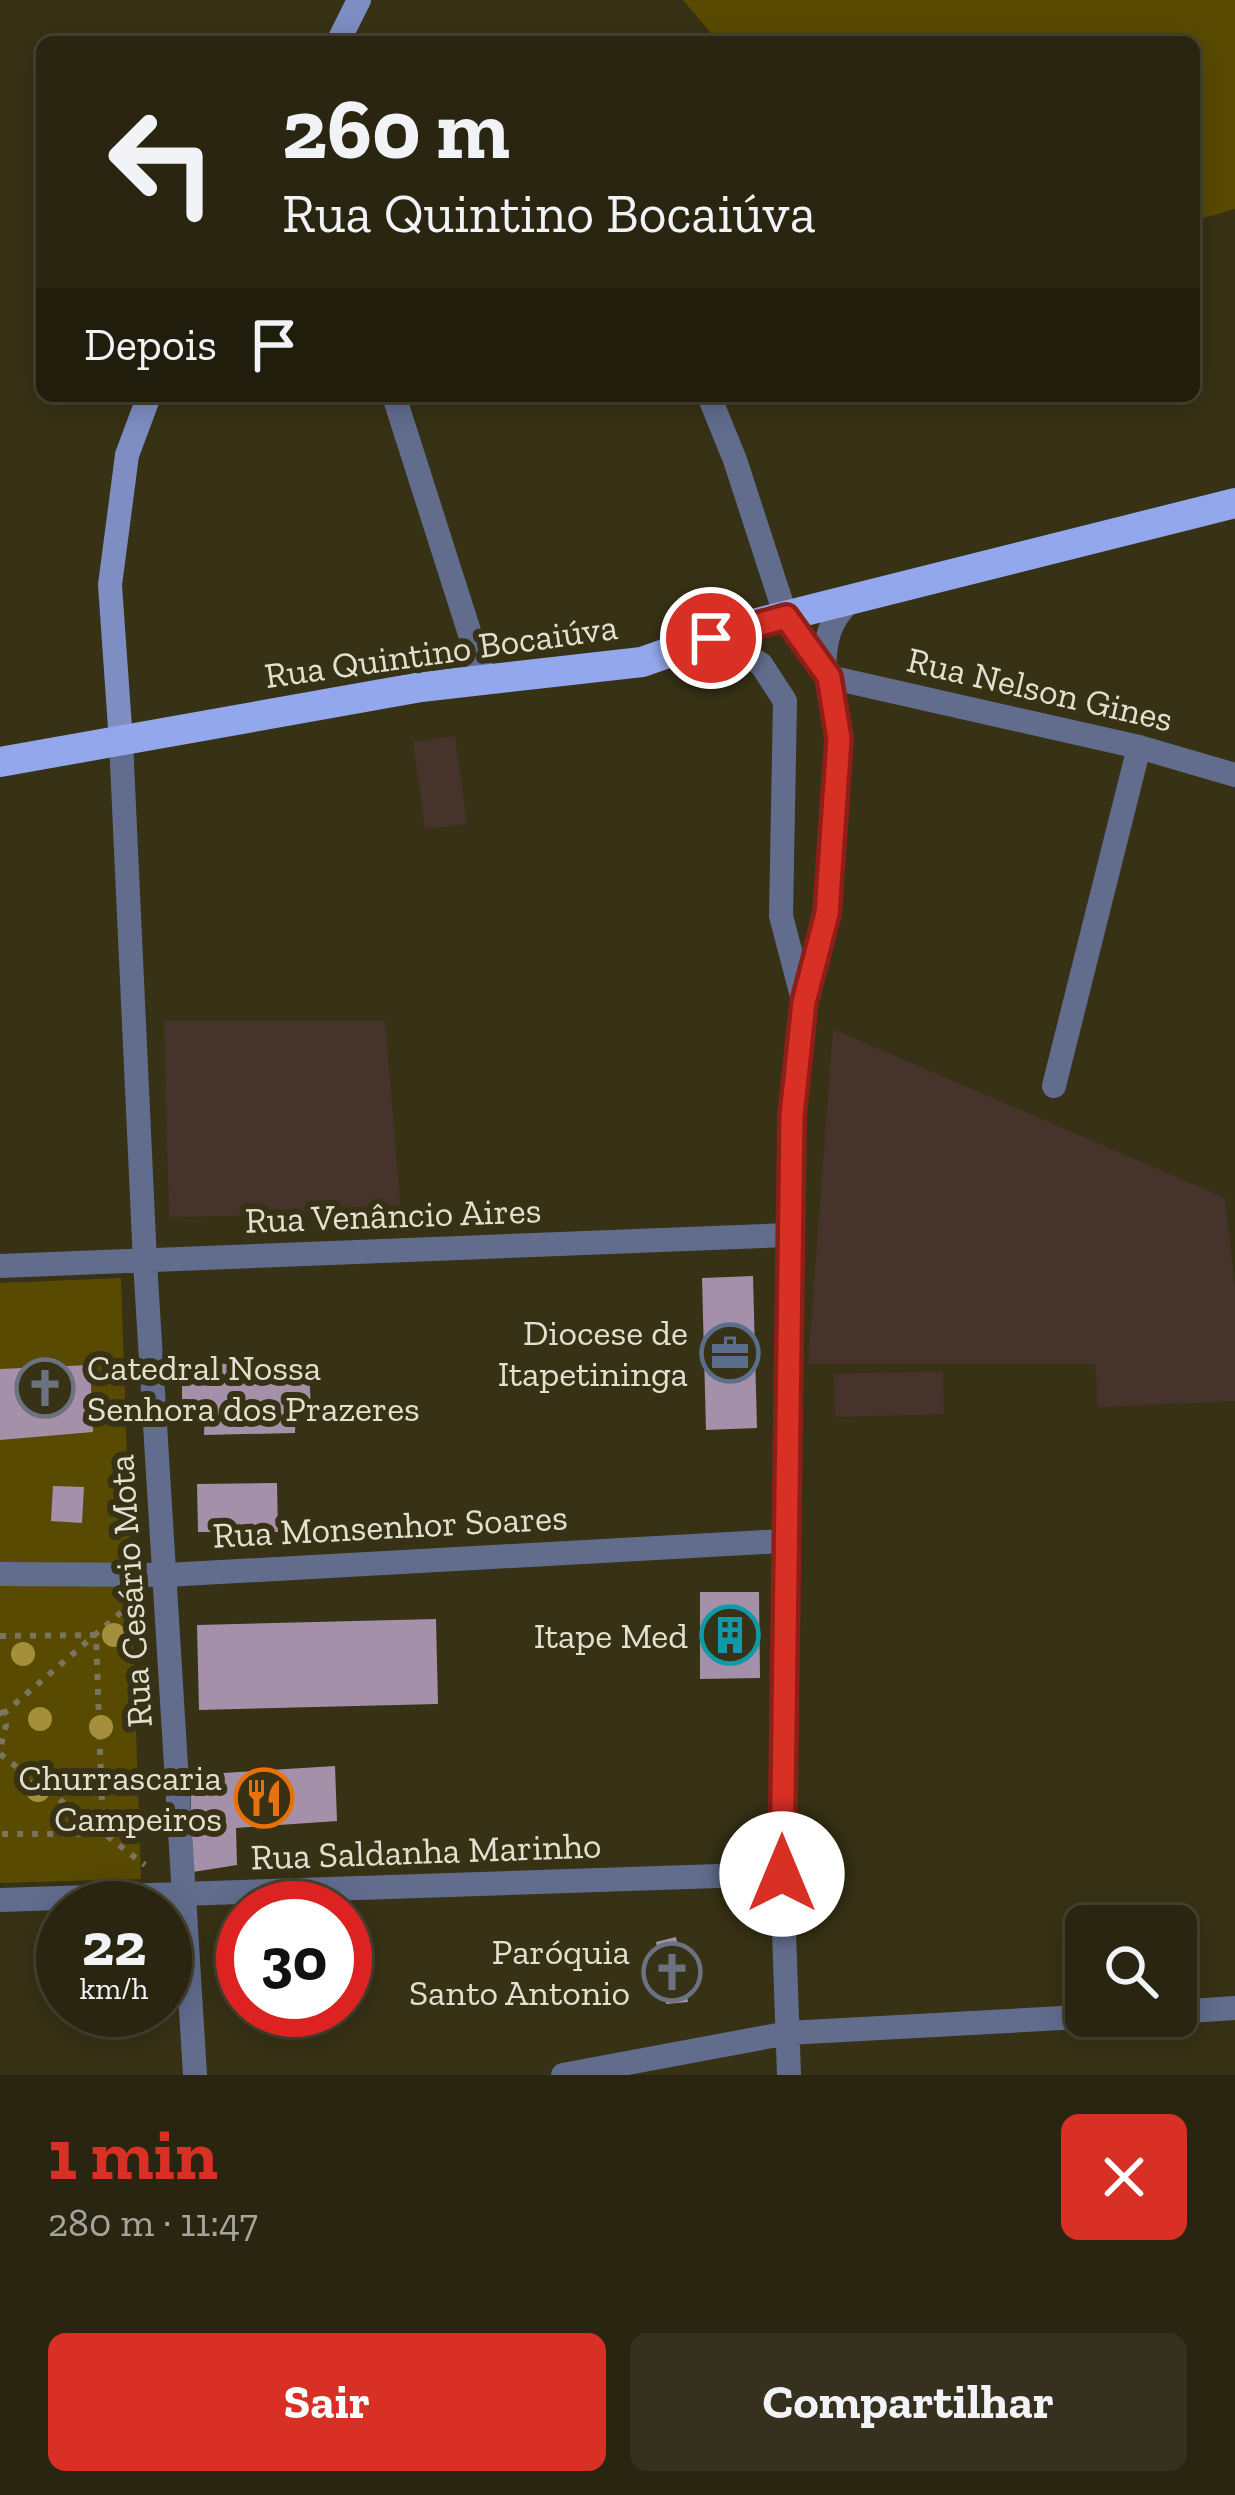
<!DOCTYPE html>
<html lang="pt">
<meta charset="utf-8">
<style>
:root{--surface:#292510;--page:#35311e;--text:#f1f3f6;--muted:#a5a59f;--line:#454230;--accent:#d93025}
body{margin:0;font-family:"Zilla Slab",serif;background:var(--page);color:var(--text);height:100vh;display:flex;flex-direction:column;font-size:45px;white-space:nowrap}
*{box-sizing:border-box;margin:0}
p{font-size:39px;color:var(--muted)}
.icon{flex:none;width:66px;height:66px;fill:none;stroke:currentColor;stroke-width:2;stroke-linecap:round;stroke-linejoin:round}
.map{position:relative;height:2075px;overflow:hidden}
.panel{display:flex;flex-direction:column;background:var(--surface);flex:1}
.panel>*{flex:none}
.hud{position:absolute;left:36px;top:36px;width:1164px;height:366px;border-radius:18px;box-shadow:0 6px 30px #0003,0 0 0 3px var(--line);background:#292510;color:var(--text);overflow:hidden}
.fabs{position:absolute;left:1065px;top:1905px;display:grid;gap:24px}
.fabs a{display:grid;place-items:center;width:132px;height:132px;border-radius:18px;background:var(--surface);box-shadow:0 6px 30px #0003,0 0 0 3px var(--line);font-size:60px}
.speed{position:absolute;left:36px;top:1881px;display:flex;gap:24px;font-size:60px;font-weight:700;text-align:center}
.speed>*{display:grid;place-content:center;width:156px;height:156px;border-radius:50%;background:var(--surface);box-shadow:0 6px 30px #0003,0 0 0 3px var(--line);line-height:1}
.speed small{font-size:30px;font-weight:400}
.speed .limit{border:18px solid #d22;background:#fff;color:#111}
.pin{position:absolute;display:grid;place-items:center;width:102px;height:102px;color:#fff;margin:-51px;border:6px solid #fff;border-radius:50%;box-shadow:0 3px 12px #0007}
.me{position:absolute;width:132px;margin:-66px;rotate:0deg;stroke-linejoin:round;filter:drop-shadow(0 0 9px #0008)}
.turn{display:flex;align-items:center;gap:42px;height:252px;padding:0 48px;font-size:54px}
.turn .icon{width:156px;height:156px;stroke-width:2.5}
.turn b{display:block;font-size:84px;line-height:102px}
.then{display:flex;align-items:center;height:114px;padding:0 48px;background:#0003;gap:24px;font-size:45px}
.round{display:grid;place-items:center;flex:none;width:126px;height:126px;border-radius:18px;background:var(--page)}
.summary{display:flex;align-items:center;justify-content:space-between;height:204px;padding:0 48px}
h1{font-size:72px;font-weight:800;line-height:90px;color:var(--accent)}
.action{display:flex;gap:24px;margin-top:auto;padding:24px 48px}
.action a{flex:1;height:138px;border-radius:18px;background:var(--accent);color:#fff;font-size:48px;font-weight:800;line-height:138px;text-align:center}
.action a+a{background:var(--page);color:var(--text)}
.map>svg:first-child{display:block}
</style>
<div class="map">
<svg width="1235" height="2075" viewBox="0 0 1235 2075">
<rect width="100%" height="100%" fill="#373115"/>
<path fill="#46332c" d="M455 736 467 824 425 829 413 742Z
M164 1021H385L401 1213 169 1217Z
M833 1029 1225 1198 1235 1287V1401L1098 1407 1095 1364H808Z
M943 1371 944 1414 835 1417 834 1374Z"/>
<path fill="#594a02" d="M683 0H1235V209L1194 221V42H718Z
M121 1278 141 1879 0 1883V1283Z"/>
<path fill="#a590a9" d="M753 1276 757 1428 706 1430 702 1278Z
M182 1362 309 1367 311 1411 296 1409 295 1433 204 1435 205 1407H182Z
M90 1365 93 1432 0 1440V1369Z
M277 1483 278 1532H198L197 1484Z
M53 1486 84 1487 82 1523 51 1521Z
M700 1592H759L760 1678 700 1679Z
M436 1619 438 1704 199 1710 197 1625Z
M335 1766 337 1821 236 1828 237 1865 193 1872 190 1775Z
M676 1937 688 2002 666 2004 656 1942Z"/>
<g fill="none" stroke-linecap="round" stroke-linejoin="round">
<path stroke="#7a755d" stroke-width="6" stroke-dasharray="6 9" stroke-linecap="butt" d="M0 1636 96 1635 103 1834H0
M0 1710 6 1725 0 1749
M3 1714 132 1603
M0 1754 145 1865"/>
<path stroke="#626d8e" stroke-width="24" d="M394 396 484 678
M709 396 735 460 786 617 829 677 836 709 839 739 827 914 804 1002 792 1116 782 1874 789 2075
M683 657 735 650 761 664 785 701 781 916 803 1000
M824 669C825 640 829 620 851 600
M829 677 1139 747 1235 775
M121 742 145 1262 195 2075
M1054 1086 1139 747
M0 1266 790 1235
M0 1574 166 1575 784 1541
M0 1900 782 1874
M1176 2012 1235 2008
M563 2075 788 2033 1099 2016"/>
<path stroke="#7e8ec3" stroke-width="24" d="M338 42 359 0
M121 742 110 585 127 455 149 396"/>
<path stroke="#93a7ec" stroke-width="30" d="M0 762 421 687 642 662 741 627 1235 503"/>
</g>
<g fill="#a4903c">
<circle cx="114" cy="1635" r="12"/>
<circle cx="23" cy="1654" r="12"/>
<circle cx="40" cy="1719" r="12"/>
<circle cx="101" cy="1727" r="12"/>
<circle cx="38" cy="1790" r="12"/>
</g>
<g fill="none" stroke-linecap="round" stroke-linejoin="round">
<g stroke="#8d1f18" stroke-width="30">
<path id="route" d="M711 638 786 617 829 677 839 739 827 914 804 1002 792 1116 782 1874"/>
</g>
<use href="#route" stroke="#d93025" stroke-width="21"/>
</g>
<defs>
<g id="office-ring" transform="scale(3)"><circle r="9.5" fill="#373115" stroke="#5c6f8a" stroke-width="1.5"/><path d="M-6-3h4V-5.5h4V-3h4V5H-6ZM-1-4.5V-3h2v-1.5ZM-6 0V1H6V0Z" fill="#5c6f8a"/></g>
<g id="church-ring" transform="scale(3)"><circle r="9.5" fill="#373115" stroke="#6b7280" stroke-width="1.5"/><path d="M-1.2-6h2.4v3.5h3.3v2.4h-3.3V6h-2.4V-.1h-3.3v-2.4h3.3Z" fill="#6b7280"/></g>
<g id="building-ring" transform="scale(3)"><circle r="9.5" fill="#373115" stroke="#0f9aa8" stroke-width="1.5"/><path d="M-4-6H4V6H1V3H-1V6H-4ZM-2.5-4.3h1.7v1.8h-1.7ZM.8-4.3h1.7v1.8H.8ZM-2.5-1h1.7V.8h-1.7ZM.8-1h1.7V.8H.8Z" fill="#0f9aa8"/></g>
<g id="restaurant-ring" transform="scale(3)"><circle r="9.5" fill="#373115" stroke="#e8710a" stroke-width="1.5"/><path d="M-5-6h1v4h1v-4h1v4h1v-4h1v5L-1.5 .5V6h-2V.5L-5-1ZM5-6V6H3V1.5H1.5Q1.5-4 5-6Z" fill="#e8710a"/></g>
</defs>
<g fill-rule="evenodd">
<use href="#office-ring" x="730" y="1353"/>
<use href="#church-ring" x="45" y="1388"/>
<use href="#building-ring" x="730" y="1635"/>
<use href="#restaurant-ring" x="264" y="1798"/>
<use href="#church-ring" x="672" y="1972"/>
</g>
<g text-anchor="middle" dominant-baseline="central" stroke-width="12" stroke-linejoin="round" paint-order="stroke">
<g font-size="36" fill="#e4e0d0" stroke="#373115">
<text transform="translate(441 651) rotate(-8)">Rua Quintino Bocaiúva</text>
<text transform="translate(1040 689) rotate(13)">Rua Nelson Gines</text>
<text transform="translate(393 1215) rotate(-2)">Rua Venâncio Aires</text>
<text transform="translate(390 1526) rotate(-3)">Rua Monsenhor Soares</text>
<text transform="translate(130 1591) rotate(-94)">Rua Cesário Mota</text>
<text transform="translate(426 1851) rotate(-2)">Rua Saldanha Marinho</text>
</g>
<g font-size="36" fill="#e4e0d0" stroke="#373115" text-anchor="end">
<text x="688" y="1332">Diocese de<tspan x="688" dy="41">Itapetininga</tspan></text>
<text x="87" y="1367" text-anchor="start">Catedral Nossa<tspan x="87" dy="41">Senhora dos Prazeres</tspan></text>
<text x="688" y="1635">Itape Med</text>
<text x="222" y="1777">Churrascaria<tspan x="222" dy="41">Campeiros</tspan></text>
<text x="630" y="1951">Paróquia<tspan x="630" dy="41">Santo Antonio</tspan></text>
</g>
</g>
</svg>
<div class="fabs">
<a><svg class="icon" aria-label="search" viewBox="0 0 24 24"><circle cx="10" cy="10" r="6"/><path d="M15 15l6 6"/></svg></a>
</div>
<div class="speed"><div>22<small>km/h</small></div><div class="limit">30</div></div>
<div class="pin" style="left:711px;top:638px;background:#d93025"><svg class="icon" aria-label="arrive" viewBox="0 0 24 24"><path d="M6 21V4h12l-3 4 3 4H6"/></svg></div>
<svg class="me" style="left:782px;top:1874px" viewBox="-20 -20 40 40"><circle r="19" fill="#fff"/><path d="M0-13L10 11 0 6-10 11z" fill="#d93025"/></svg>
<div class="hud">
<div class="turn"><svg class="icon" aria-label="left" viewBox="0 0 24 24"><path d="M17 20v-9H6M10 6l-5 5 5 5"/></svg><div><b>260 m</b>Rua Quintino Bocaiúva</div></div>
<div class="then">Depois<svg class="icon" aria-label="arrive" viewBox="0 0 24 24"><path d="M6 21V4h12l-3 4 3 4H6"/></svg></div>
</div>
</div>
<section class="panel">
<div class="summary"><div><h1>1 min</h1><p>280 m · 11:47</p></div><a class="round" style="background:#d93025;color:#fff"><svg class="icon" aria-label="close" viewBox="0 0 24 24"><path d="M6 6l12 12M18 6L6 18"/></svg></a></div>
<div class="action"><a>Sair</a><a>Compartilhar</a></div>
</section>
